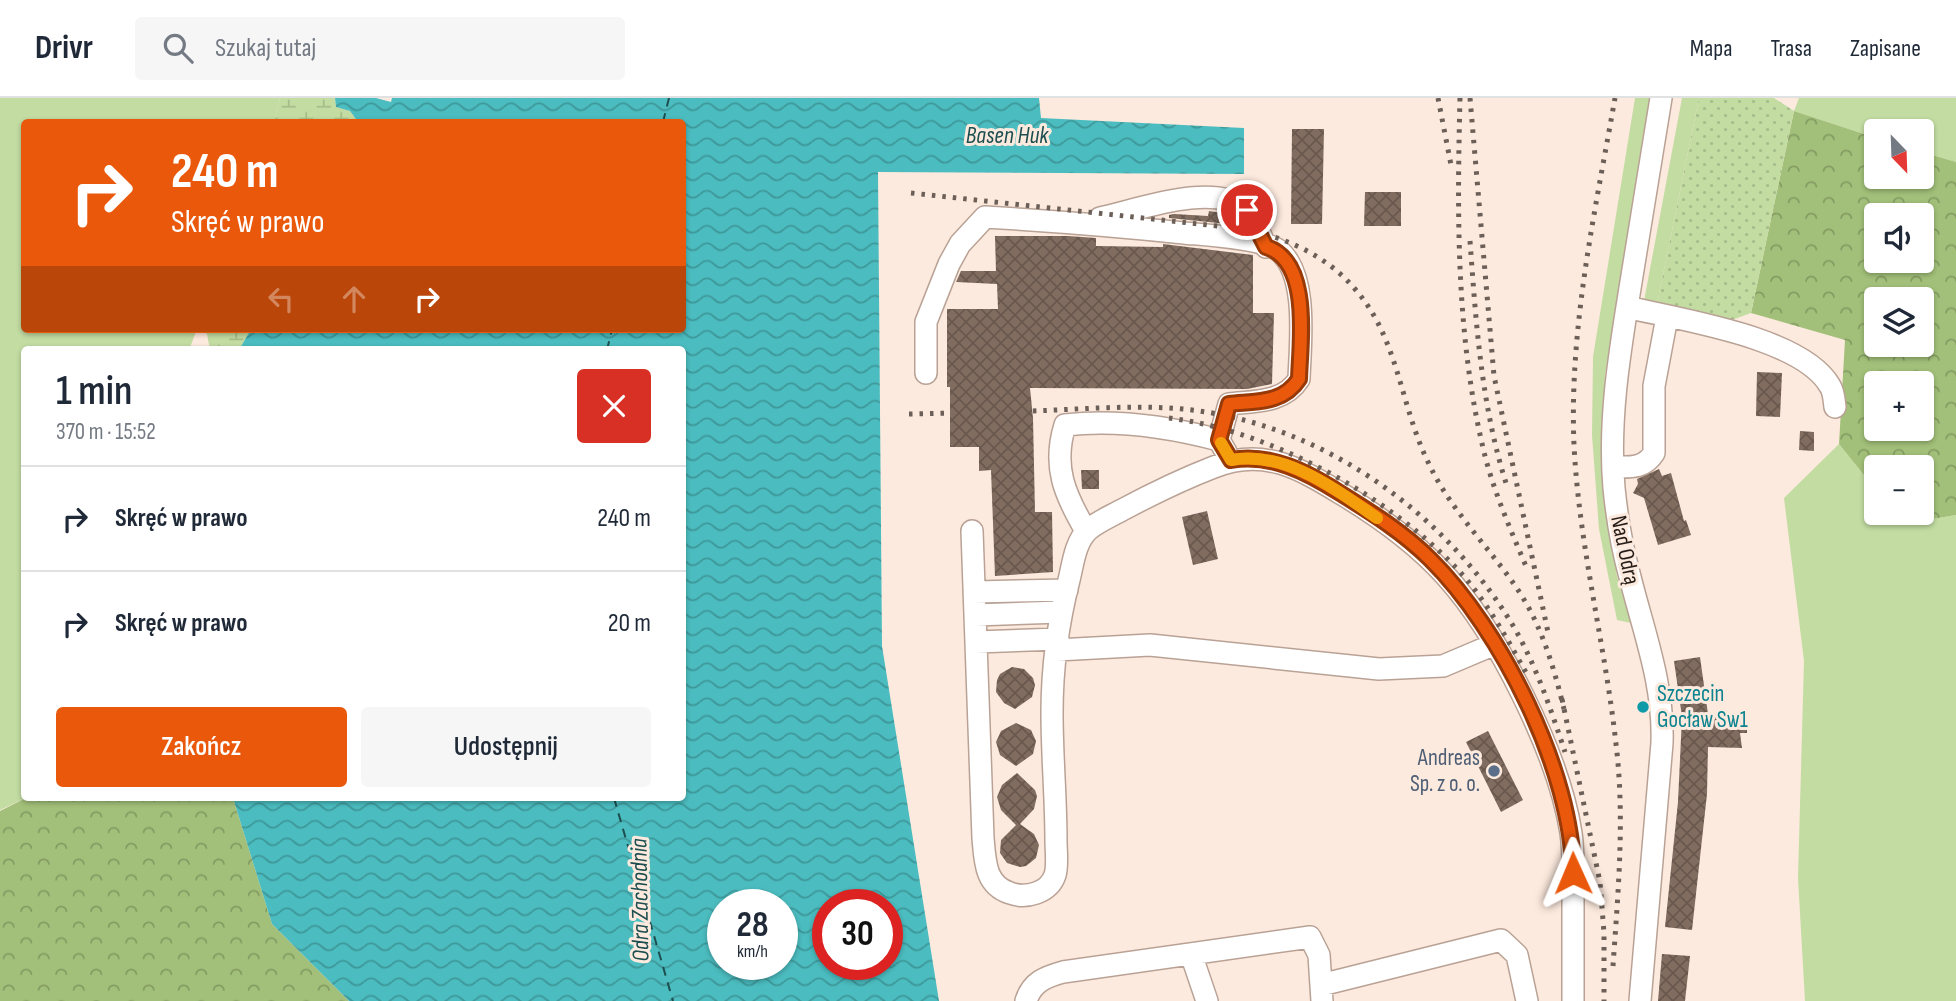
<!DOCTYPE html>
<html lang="pl">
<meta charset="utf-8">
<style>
:root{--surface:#fff;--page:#f6f6f7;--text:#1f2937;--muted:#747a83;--line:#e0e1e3;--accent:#ea580c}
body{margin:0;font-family:"Sofia Sans Condensed",sans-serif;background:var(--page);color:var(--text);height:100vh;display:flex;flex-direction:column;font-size:26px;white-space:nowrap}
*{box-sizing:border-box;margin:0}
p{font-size:23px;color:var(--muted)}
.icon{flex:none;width:38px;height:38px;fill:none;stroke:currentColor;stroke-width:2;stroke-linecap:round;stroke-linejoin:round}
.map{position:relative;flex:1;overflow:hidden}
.sheet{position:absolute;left:21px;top:248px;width:665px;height:455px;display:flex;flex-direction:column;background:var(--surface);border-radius:7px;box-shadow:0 2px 5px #0004}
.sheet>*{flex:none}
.hud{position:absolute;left:21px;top:21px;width:665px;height:214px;border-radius:7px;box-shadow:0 2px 5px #0004;background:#ea580c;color:#fff;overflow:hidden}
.needle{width:46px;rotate:157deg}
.buttons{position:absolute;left:1864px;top:21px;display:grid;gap:14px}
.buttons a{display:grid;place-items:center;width:70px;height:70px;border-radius:7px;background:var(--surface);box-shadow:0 2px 5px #0004;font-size:35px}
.speed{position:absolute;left:707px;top:791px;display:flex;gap:14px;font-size:35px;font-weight:700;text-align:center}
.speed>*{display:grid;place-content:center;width:91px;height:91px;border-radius:50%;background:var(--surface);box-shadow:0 2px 5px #0004;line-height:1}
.speed small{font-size:18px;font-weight:400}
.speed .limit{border:10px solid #d22;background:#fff;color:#111}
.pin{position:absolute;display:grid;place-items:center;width:60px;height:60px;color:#fff;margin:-30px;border:4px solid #fff;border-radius:50%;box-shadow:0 2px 7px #0007}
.me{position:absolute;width:77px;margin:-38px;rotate:359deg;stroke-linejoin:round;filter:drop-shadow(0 0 5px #0008)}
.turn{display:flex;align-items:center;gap:24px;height:147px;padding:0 35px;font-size:32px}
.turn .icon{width:91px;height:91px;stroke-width:2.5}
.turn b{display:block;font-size:49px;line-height:60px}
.lanes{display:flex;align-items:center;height:66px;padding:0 35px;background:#0003;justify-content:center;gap:35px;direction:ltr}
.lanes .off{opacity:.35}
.round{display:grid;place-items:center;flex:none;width:74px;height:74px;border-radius:7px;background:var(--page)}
.head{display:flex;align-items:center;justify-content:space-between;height:119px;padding:0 35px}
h1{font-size:42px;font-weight:600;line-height:52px}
.cta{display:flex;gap:14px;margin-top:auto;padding:14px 35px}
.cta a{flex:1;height:80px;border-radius:7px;background:var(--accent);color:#fff;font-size:28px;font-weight:600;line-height:80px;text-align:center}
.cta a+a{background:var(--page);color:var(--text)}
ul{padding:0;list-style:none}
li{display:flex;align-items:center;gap:21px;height:105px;padding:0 35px;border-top:2px solid var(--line)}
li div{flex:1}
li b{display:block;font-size:26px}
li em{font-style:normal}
header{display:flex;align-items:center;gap:42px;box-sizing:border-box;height:98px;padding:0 35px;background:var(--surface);border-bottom:2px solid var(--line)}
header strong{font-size:33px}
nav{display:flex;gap:38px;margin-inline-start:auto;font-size:24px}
.search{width:490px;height:63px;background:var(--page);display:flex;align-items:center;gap:18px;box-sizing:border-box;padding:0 24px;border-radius:7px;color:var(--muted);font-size:26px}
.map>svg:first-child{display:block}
</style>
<header>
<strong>Drivr</strong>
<div class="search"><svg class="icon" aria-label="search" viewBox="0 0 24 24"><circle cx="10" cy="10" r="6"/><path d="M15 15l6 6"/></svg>Szukaj tutaj</div>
<nav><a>Mapa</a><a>Trasa</a><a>Zapisane</a></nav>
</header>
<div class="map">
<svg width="1956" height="903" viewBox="0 0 1956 903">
<defs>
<pattern id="forest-crowns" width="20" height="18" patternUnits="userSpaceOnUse" patternTransform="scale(1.75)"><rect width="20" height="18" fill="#a2c079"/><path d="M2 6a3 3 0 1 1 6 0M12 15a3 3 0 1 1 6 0" fill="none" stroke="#849b62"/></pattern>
<pattern id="wetland-marsh" width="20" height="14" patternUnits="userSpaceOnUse" patternTransform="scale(1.75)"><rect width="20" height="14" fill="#c2dca2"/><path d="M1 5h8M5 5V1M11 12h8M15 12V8" fill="none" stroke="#a7bc8b"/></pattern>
<pattern id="garden-dots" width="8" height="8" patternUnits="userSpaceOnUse" patternTransform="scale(1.75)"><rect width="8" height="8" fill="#c2dca2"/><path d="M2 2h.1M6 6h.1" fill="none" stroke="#a7bc8b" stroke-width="1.8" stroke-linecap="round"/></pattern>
<pattern id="water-waves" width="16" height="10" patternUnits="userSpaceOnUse" patternTransform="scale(1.75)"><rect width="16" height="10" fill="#4bbcbf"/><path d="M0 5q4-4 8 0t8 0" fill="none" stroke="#3e989a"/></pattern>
<pattern id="building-cross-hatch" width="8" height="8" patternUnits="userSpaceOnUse" patternTransform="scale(1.75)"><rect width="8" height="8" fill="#816c60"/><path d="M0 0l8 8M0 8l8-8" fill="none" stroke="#69584e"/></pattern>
</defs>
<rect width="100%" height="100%" fill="#fdeade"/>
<path fill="#c2dca2" d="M0 0H280L274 24H24V231H197L189 252H24L26 700 0 712Z
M1635 0H1650L1605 277 1602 331 1605 403 1617 478 1631 525 1617 522 1599 431 1592 337 1593 259Z
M1682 0H1699L1657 206 1644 203Z
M1799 0H1956V64L1922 54V33H1876V40L1794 13Z
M1839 346 1876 392V415H1894L1903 426 1956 417V903H1805L1798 780 1804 563 1784 400Z"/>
<path fill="url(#forest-crowns)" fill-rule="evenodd" d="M1794 13 1876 40V79H1922V54L1956 64V417L1903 426 1894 415H1922V369H1876V392L1839 346 1845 242 1751 215ZM1876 117H1922V163H1876ZM1876 201H1922V247H1876ZM1876 285H1922V331H1876Z
M26 700H233L272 826 349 903H0V713Z"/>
<path fill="url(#wetland-marsh)" d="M280 0H335L336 9 350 13 358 24H274Z
M197 231H251L239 252H210L207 236Z"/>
<path fill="url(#garden-dots)" d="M1699 0H1774L1794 13 1751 215 1718 227 1657 206Z"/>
<path fill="url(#water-waves)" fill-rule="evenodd" d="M335 0H376L391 4 392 0H1039L1041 20 1244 30V76L878 74 882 548 939 903H349L272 826 233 700H682V252H239L251 231H682V24H358L350 13 336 9ZM723 807H782V866H723ZM828 807H887V866H828Z"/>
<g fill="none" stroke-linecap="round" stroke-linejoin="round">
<path stroke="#1d4e50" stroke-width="2" stroke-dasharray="9 7" stroke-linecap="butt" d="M663 24 669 0
M607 252 612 231
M614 700 673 903"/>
</g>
<path fill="url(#building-cross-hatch)" d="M1292 31H1324L1322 126H1291Z
M1365 94H1401V128H1364Z
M1209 113 1228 116V126L1169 120V117L1174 116 1208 118Z
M995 138H1068L1096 140V148L1163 149V146L1253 157V215H1274L1272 286 1247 291 1030 290 1033 320 1035 414H1052L1053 474 995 478 991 372 979 373V349H950V289H947V211H998L997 186 956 184 961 173H996Z
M1757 274 1782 275 1780 319 1756 318Z
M1800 333 1814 334V353L1799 352Z
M1659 371 1662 378 1671 375 1684 423 1686 422 1691 437 1658 447 1644 400 1633 395 1638 386 1637 381Z
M1081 372H1099V391H1082Z
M1207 413 1218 461 1193 467 1182 419Z
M1700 559 1708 616 1728 615V621L1747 622V635H1740L1742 650 1708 649 1707 696 1692 832 1665 829 1678 704 1682 619 1674 563Z
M1012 569 1024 571 1033 580 1035 587 1032 599 1015 611 1004 605 996 594 997 582 1000 576Z
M1016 625 1031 632 1036 643 1033 656 1016 668 1000 657 996 644 1001 633Z
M1488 633 1523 702 1501 714 1466 644Z
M1017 675 1035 692 1037 698 1034 711 1020 726 1034 736 1039 747 1036 760 1026 768 1020 769 1007 765 1000 755 1001 742 1016 727 1001 712 997 699 1002 687Z
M1662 856 1690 858 1685 903H1658Z"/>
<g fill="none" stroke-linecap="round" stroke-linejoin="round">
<g stroke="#b9a295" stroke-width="24">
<path id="minor" d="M1100 120C1138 112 1212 84 1245 110 1254 118 1260 137 1266 149
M1627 209C1680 222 1802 239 1830 288 1834 294 1834 302 1835 309
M926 275V224L949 166 960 146 985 119C1052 123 1117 128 1184 135 1205 137 1262 140 1278 152 1309 176 1300 247 1299 281 1284 305 1255 303 1229 306L1219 342
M1613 369C1630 369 1644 371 1654 355V288L1667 219
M972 433 983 740C985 763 985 787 1010 795 1026 801 1049 795 1055 777 1058 768 1056 753 1056 743 1056 700 1052 658 1052 615 1052 571 1058 525 1069 482 1073 466 1075 444 1088 432 1097 424 1111 418 1122 412 1152 396 1183 381 1214 369 1265 348 1302 372 1345 398 1381 420 1417 446 1445 477 1498 535 1559 657 1571 735 1574 755 1573 775 1573 795 1573 831 1573 867 1573 903
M1086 433C1065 397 1052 369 1065 327 1116 321 1170 329 1219 342L1226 354
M974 494 1067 492
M975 517 1061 514
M976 544 1058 541
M1057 552 1150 547 1379 571 1443 568 1495 546
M1191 856 1207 903
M1321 887 1501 842 1517 857 1527 903
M1026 903C1032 884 1045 879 1063 874L1310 839 1319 857 1322 903
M1640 903 1662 645C1664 586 1644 535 1630 479 1622 450 1617 420 1614 390 1608 321 1620 252 1631 184 1641 123 1651 61 1661 0"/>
</g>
<use href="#minor" stroke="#fff" stroke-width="21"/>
<path stroke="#6b5f57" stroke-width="5" stroke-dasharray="3.5 7" stroke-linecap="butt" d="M1438 0 1452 72
M1460 0C1457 118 1456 242 1485 358 1495 397 1512 435 1528 473
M1470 0 1494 278 1549 539
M911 95 1245 131C1287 140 1327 158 1355 191 1399 241 1400 308 1429 366 1451 413 1490 450 1518 492 1542 528 1554 570 1564 611
M1470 143C1476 224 1481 306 1506 385
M1033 313C1085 311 1140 306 1192 312 1325 328 1448 417 1515 531 1537 570 1551 612 1565 654
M909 316 950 315
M1169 320C1270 332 1391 399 1460 474 1488 505 1509 544 1529 580
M1562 601 1600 784 1604 835V903
M1613 868C1618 795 1625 720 1616 646 1605 546 1579 448 1574 347 1569 230 1595 114 1615 0"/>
</g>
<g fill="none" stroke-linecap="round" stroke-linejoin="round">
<g stroke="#983908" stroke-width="18">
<path id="route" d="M1247 112 1266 149C1312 163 1300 245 1299 281 1283 306 1256 303 1229 306L1219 342 1231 362C1271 355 1307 374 1340 395 1371 414 1404 435 1430 461 1501 531 1573 675 1573 775"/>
</g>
<use href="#route" stroke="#ea580c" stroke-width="12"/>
<path stroke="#f59e0b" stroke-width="12" d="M1221 345 1231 362C1285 352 1335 391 1377 420"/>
</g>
<circle fill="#0f9aa8" stroke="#fdeade" stroke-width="2.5" cx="1643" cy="609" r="7"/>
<circle fill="#5c6f8a" stroke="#fdeade" stroke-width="2.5" cx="1494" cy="673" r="7"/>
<g text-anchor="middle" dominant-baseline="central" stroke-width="6" stroke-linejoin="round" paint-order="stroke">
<g font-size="23" fill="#261d18" stroke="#fdeade">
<text transform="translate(1625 452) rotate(78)">Nad Odrą</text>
</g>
<g font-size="23" fill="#0d838f" stroke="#fdeade" text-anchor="start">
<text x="1657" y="596">Szczecin<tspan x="1657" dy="26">Gocław Sw1</tspan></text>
</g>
<g font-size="23" fill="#4e5e75" stroke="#fdeade" text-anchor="end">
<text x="1480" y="660">Andreas<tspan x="1480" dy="26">Sp. z o. o.</tspan></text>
</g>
<g font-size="24" font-style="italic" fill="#1d4e50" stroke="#fdeade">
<text x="1007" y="37">Basen Huk</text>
<text transform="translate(640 802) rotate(-91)">Odra Zachodnia</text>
</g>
</g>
</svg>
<div class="buttons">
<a><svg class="needle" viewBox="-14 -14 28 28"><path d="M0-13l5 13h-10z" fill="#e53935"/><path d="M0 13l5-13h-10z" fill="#747a83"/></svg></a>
<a><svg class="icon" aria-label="sound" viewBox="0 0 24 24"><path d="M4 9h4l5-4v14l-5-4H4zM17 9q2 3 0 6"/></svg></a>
<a><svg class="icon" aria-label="layers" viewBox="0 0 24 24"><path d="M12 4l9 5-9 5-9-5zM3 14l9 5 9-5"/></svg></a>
<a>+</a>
<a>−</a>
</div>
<div class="speed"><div>28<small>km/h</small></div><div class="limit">30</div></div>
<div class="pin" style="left:1247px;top:112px;background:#d93025"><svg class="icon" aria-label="arrive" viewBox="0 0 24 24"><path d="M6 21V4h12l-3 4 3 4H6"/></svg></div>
<svg class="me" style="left:1573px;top:775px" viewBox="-20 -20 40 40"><path d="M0-17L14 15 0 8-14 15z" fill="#ea580c" stroke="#fff" stroke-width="4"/></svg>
<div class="hud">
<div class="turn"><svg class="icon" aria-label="right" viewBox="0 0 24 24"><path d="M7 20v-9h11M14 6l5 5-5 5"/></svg><div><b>240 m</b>Skręć w prawo</div></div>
<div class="lanes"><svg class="icon off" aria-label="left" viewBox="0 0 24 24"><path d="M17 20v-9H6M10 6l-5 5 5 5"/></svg><svg class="icon off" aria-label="ahead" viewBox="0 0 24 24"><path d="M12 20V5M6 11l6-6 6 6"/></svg><svg class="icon" aria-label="right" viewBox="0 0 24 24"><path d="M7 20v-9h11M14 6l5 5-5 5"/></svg></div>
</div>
<section class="sheet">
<div class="head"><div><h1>1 min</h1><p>370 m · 15:52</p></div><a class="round" style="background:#d93025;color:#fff"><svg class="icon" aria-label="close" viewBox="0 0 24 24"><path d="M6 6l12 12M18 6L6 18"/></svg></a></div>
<ul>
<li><svg class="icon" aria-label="right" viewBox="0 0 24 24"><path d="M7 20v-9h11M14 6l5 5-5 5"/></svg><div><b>Skręć w prawo</b></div><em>240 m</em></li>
<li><svg class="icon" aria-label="right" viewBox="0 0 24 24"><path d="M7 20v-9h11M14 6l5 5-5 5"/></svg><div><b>Skręć w prawo</b></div><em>20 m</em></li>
</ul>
<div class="cta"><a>Zakończ</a><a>Udostępnij</a></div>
</section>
</div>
